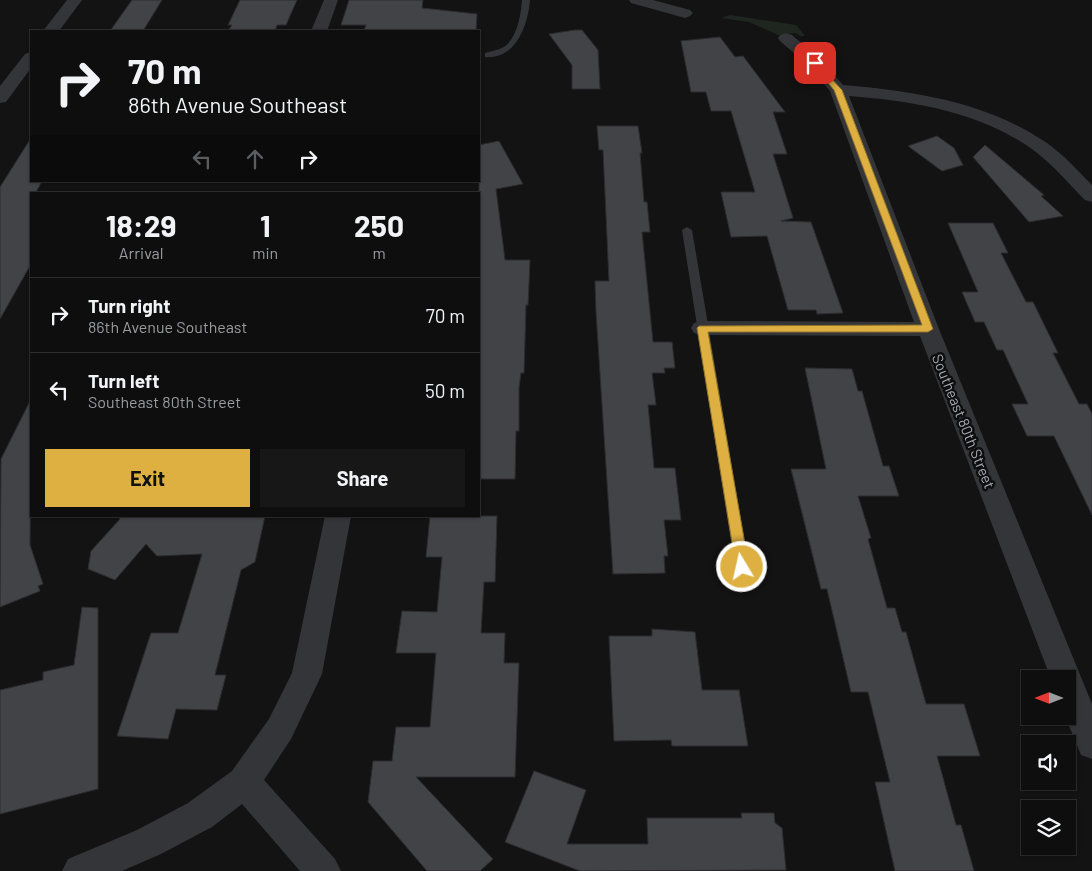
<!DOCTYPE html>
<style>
:root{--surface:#0e0e0f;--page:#171718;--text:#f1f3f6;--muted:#9b9c9e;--line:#2e2e2f;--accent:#ddb041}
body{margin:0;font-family:Barlow,sans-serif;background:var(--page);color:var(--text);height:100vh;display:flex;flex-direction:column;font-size:19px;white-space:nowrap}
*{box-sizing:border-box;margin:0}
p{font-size:16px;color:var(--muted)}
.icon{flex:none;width:28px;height:28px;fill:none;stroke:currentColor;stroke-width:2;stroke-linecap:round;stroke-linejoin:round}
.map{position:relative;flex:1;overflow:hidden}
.panel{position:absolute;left:30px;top:192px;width:450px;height:325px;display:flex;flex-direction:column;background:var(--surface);border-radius:0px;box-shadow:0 1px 4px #0004,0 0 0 1px var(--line)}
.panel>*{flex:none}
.top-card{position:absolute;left:30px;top:30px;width:450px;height:152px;border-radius:0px;box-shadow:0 1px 4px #0004,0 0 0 1px var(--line);background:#0e0e0f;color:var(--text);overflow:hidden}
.needle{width:32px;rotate:270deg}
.fabs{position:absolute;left:1021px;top:670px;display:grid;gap:10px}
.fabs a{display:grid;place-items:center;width:55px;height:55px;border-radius:0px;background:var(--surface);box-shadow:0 1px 4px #0004,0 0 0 1px var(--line);font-size:25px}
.pin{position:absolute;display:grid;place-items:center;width:42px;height:42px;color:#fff;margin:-21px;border-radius:10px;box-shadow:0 2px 8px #0006}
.me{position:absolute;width:55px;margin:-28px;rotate:351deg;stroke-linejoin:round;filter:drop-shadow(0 0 4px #0008)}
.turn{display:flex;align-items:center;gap:18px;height:105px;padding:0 15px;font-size:22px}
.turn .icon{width:65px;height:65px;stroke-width:2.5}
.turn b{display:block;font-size:35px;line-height:42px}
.lanes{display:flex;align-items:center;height:48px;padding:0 15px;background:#0003;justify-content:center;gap:25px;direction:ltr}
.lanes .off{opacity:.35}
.eta{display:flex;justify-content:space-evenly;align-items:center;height:85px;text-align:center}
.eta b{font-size:30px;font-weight:700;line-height:35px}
.action{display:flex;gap:10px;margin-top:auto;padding:10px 15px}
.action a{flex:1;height:58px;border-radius:0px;background:var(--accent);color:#111;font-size:20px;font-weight:700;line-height:58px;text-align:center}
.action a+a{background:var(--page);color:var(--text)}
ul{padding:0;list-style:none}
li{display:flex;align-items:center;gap:15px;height:75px;padding:0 15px;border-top:1px solid var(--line)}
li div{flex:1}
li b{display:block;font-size:19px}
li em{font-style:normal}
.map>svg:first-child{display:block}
</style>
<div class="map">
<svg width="1092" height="871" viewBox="0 0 1092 871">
<rect width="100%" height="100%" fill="#131314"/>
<path fill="#1f2620" d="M730 15 796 25 805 36H800L796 33 778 35 749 22 721 18Z"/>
<path fill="#424347" stroke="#2d2d30" d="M132 0H162L143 31H110Z
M240 0H297L286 25H277L275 31H228L232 25H228Z
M349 0H423L422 8 477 14 476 31H364L366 25H341Z
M575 30H582L598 50 600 89H572V65L549 34Z
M720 37 735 57 743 56 785 112H773L787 154H773L793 218 781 221 811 222 843 313 817 314 816 310H788L767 236 731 237 721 192H755L731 111H711L706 92H691L681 41Z
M597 126H638L642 153H640L644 202H647L650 232H642L653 342H672L675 368H664L665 373H652L656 405H648L654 468H675L681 520H664L668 556H664L665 573 613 574 596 312 595 281H609L603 150H599Z
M937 136 954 148 963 165 942 171 908 146Z
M31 138V181H42L35 194H31V264L0 319V187Z
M499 141 523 184 496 189 505 260H530L528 305H526L524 373H521L519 388V431H516L515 479H479V145Z
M985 145 1044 195 1041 196 1063 216 1029 222 973 157Z
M948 223H993L1008 253H1001L1026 302H1033L1058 353H1053L1079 404H1087L1092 414V515L1054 436H1027L1012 404H1028L1003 350H997L984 322H975L962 292H978Z
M805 368 852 369 858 391H862L883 466H889L899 496H858L871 538 868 539 887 608H895L902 632H906L926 704H964L980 756H937L956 825H961L974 871H895L875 782H890L868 692H851L827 589H821L791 469H826Z
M31 399 30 545 43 584 38 586 40 591 0 607 1 459Z
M117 516H265L255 562 241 570 215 675H226L217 710 176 709 168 739 117 736 151 633H178L202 554 157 556 146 544 115 580 88 569 91 551 120 519Z
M430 516H497L495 582H484L481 633H505L504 663H519L515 777H416L493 859 480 871H427L368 802 373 761H392L396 727H430L436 653H396L402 611 437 612 442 557H426Z
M82 607 98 608V789L0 814V690L43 680V672L74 665Z
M652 629 695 632 702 690H739L748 746H672L671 740 614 741 609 636H652Z
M534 771 586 790 567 844H648L647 818H742L741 813H774L775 823 782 828 786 870 580 871 505 842Z"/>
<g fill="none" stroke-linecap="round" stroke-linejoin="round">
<path fill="#343538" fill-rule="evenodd" d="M522 0H530C528 25 516 60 485 57V53C491 51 498 50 504 47 517 38 521 15 522 0Z
M687 227 692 230 749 567 747 571 742 573 737 571 735 567 682 230Z"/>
<path fill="#343538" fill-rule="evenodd" d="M67 0H82L59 31H43Z
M324 0H338L327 31H311Z
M629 0H653L690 10 693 13 690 16 685 18 631 3Z
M786 33 792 35 821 60 843 85C914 91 987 102 1047 143 1064 155 1078 171 1092 185V202L1085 200C1069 184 1054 166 1036 152 982 112 914 101 849 96L939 329 1092 704V759L1081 755 1065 716H1068V679H1051L920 336 702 335 694 333 691 328 694 323 702 321 914 322 830 91 809 66 780 41 778 38 780 35Z
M31 52V68L6 102 0 103V86L25 54Z
M325 516H351L322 674 291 739 264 780 335 859 341 871H300L242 804 212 827 161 854 122 871H62L68 859 137 830 188 803 232 771 269 719 292 673Z"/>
</g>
<path fill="#ddb041" stroke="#90722a" d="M815 61 842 90 933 329 928 332H708L749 567 747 571 742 572 738 571 736 567 697 328 699 326 922 325 834 90 811 63Z"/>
<g text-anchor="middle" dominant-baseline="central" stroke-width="5" stroke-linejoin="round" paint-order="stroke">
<g font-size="15" fill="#a6a9b3" stroke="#0e0e0f">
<text transform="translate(964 421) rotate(68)">Southeast 80th Street</text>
</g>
</g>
</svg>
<div class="fabs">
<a><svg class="needle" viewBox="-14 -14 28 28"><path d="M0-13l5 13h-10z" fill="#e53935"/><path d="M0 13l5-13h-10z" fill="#9b9c9e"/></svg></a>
<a><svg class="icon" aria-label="sound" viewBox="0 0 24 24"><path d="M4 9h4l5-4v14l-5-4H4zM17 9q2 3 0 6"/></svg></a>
<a><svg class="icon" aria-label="layers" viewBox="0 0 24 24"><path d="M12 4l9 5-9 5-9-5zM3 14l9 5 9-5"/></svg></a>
</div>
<div class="pin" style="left:815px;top:63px;background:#d93025"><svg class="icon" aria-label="arrive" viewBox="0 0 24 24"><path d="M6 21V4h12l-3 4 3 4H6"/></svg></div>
<svg class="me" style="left:742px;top:567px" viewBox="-20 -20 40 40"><circle r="17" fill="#ddb041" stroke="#fff" stroke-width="3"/><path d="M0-11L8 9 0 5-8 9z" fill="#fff"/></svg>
<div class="top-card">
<div class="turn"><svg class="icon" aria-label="right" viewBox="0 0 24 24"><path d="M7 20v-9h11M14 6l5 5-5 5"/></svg><div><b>70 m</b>86th Avenue Southeast</div></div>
<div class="lanes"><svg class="icon off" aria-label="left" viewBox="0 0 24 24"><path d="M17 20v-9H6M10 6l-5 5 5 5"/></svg><svg class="icon off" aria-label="ahead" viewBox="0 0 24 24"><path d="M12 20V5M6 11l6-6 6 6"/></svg><svg class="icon" aria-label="right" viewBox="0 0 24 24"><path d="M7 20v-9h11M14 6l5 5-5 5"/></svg></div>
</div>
<section class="panel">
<div class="eta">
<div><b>18:29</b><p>Arrival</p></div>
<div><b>1</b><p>min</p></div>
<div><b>250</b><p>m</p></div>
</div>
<ul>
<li><svg class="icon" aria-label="right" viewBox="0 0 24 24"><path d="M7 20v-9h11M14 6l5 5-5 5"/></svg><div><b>Turn right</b><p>86th Avenue Southeast</p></div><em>70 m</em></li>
<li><svg class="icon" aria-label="left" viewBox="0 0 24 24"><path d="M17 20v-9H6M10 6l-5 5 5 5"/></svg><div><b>Turn left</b><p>Southeast 80th Street</p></div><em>50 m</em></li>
</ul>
<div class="action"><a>Exit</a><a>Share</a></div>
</section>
</div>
